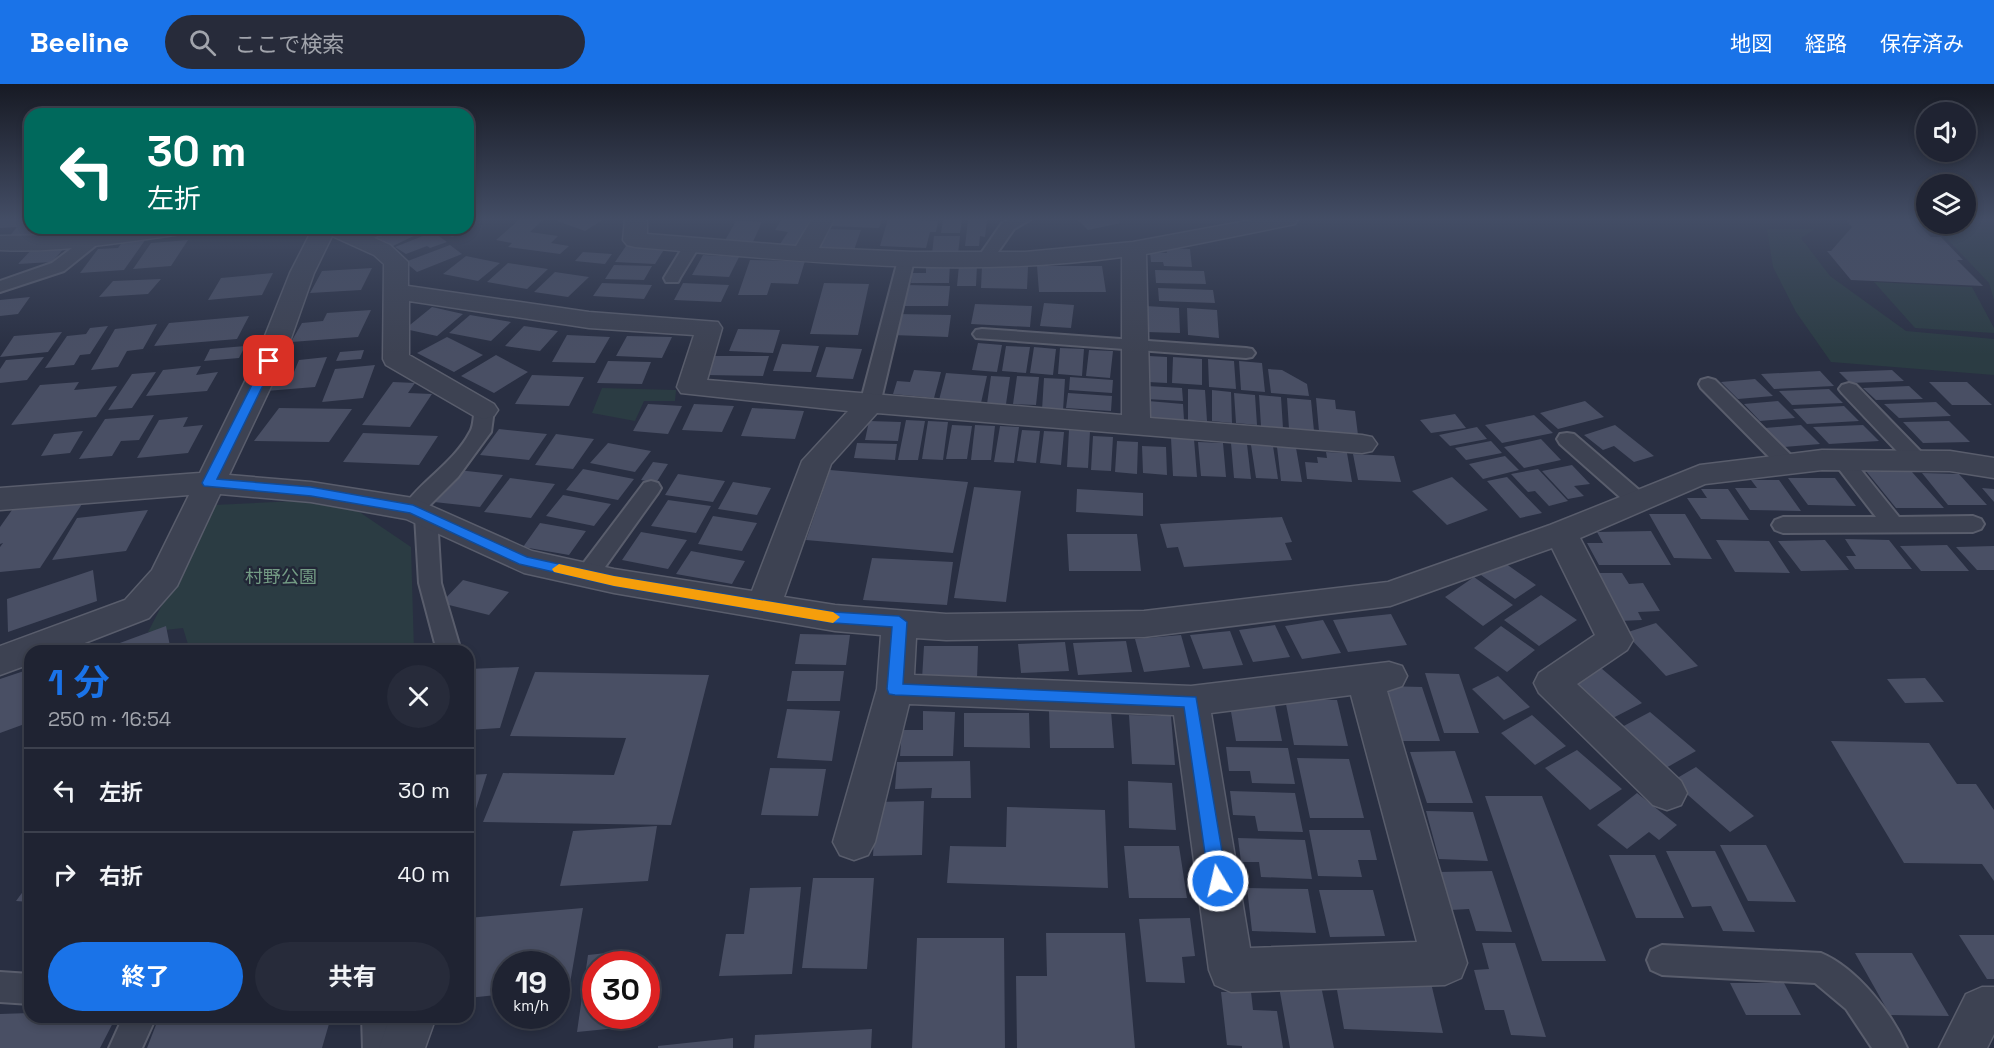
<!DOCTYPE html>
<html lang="ja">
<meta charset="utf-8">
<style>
:root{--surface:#1f2332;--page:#272b3a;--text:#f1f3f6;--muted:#a1a4ac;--line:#3c404d;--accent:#1a73e8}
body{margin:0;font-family:"Space Grotesk","Noto Sans JP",sans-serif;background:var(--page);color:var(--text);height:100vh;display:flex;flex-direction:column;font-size:22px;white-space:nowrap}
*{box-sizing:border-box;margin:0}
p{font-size:20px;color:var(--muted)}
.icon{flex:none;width:33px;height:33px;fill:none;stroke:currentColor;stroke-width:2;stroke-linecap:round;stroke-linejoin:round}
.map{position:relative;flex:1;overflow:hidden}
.drawer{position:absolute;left:24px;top:561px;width:450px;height:378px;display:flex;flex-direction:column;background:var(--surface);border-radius:18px;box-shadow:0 3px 9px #0003,0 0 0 2px var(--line)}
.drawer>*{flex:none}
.hud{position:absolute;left:24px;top:24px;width:450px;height:126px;border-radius:18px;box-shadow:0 3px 9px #0003,0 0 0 2px var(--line);background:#00695c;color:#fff;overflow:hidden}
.buttons{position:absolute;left:1916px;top:18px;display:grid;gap:12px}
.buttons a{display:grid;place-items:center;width:60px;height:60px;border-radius:50%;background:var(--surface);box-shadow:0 3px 9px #0003,0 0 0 2px var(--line);font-size:30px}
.speed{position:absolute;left:492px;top:867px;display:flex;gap:12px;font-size:30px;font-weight:700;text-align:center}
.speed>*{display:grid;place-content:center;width:78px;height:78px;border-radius:50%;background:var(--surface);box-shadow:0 3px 9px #0003,0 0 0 2px var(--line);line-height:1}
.speed small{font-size:15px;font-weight:400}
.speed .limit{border:9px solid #d22;background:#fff;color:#111}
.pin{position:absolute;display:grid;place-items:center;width:51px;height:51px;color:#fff;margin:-26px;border-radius:12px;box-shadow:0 3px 9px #0006}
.me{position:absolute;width:66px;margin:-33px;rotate:351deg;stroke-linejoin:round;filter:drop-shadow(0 0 4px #0008)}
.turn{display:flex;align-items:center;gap:21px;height:126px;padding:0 24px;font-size:27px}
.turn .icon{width:78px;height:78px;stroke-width:2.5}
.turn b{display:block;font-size:42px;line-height:51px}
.round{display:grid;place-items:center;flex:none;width:63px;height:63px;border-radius:32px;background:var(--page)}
.head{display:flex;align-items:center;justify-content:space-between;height:102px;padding:0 24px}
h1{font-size:36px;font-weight:700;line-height:45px;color:var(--accent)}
.primary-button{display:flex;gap:12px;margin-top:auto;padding:12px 24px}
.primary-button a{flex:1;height:69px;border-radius:36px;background:var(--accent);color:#fff;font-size:24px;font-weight:700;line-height:69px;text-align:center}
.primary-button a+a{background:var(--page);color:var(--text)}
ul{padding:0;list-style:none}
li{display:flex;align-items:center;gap:18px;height:84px;padding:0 24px;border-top:2px solid var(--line)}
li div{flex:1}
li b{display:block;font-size:22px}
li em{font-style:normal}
header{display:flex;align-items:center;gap:36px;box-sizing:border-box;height:84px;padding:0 30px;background:var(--accent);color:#fff}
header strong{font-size:28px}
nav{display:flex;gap:33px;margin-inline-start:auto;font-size:21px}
.search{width:420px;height:54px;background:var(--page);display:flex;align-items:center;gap:15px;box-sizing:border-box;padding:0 21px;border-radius:33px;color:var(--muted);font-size:22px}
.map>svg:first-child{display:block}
</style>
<header>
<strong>Beeline</strong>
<div class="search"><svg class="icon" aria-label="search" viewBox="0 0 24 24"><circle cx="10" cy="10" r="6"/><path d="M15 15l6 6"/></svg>ここで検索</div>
<nav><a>地図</a><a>経路</a><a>保存済み</a></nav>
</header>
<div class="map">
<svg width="1994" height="964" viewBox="0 0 1994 964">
<rect width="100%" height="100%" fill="#292f42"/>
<path fill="#2b3c43" d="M1965 135H1994V216L1989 199 1933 140H1965Z
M1767 145H1815L1801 154 1830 192 1906 247 1994 255V291L1831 278 1796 228 1773 183Z
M1874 198 1972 203 1994 244V249L1915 244Z
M602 304 676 306 675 317H644L635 337 592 329Z
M297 417 355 425 411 463 414 567H190L183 544 148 548 214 421Z"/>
<path fill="#494f64" d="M0 135H30V144H38L33 152 8 154 17 143 0 144Z
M520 135H544L530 148 558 152 551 159 569 162 560 170 508 163 512 159 496 156Z
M552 135H604L585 147Z
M782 135H810L796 162 780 160 788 148 775 146Z
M831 135H882L879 144 828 142Z
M888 135 938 137 936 148H930L926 164 880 162Z
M1077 135H1117L1121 139 1088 146Z
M1845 135H1912L1931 153H1941L1963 176H1957L1983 202 1851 196 1827 167H1831L1852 143Z
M943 136H962L960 149H941Z
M968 136H987L985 153 980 152 979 162H965Z
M736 137 762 138 752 160 724 158Z
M468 142 472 144 452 153 434 144H468Z
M54 144H99L96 149 48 155Z
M399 144H430L393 162 377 154Z
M825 145 861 146 854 166 817 164Z
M433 148 447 158 430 164 427 162 406 170 395 163Z
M148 152 124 186 80 189 98 165 118 164 125 154Z
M934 152H960L958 170H932Z
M188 156 171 182 133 185 151 159Z
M450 161 462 170 417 188 405 178Z
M66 162 52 178 18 180 33 164Z
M626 162 665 164 655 180 615 178Z
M1166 164 1190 165 1192 183 1164 182 1163 178H1151L1150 168 1167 169Z
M583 168 612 170 605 180 575 177Z
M703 171 739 173 729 193 692 191Z
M466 172 500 179 478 197 443 190Z
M750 176 805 177 798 200 771 199 767 211H738Z
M508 179 548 185 527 205 487 198Z
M926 179H950L949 199H911L912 189H926Z
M614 181 652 182 644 196 605 195Z
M959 181H977L976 202H957Z
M982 182 1028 183 1027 205 981 204Z
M1037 182H1102L1106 208H1039Z
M372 184 361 206 310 209 322 187Z
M1155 186 1204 187 1206 200 1156 199Z
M555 188 589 193 568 213 534 208Z
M273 189 262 211 208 216 221 194Z
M161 195 148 210 99 213 113 197Z
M602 199 652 201 644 215 593 212Z
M683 199 729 201 721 218 674 216Z
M824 199 869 200 858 251 810 250Z
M906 201 950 202 948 222H904Z
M1158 204 1213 206 1215 219 1159 217Z
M30 213 18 230 0 232V216Z
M1044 219 1074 221 1071 244 1040 242Z
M975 220 1032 222 1030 243 971 240Z
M1146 222 1179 224 1180 249 1147 248Z
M432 223 463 230 437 252 405 245Z
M1187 224 1217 226 1219 254 1188 251Z
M371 226 358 253 291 258 302 239 323 237 327 229Z
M897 230 951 231 948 253 892 251Z
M470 231 511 238 491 257 449 249Z
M249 232 237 255 154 262 169 239Z
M157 240 143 265 127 267 118 283 91 286 115 245Z
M108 242 90 270 80 271 74 281 45 284 67 252 86 250 90 244Z
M524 242 558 247 540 267 505 262Z
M738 245 780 246 773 269 729 267Z
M62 248 48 268 0 273 14 252Z
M567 251 610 253 595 279 552 278Z
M627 252 672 253 662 274 616 272Z
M447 253 483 271 454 288 417 269Z
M978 259 1002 261 997 288 972 286Z
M782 260 819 262 811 288 773 287Z
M245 262 239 274 204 277 210 265Z
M1006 262 1030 263 1026 289 1002 287Z
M826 263 862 265 853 295 816 293Z
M1034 263 1056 265 1053 291 1030 289Z
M1060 264 1084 265 1082 292 1058 290Z
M364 266 361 275 336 277 340 268Z
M1089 266 1113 267 1110 294 1086 292Z
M496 271 528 288 494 309 461 292Z
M713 272H769L763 292 706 291Z
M1149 272 1167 273V299L1148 298Z
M44 273 27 296 0 299V285L6 276Z
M327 273 315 303 266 307 274 290 294 288 299 276Z
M1173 273 1202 275V301L1172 299Z
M1208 275 1234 277 1236 305 1209 303Z
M608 277 651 278 642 300 597 299Z
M1239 277 1262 279 1265 308 1241 306Z
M375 281 363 314 322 318 335 285Z
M201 282 196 291 218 288 207 307 146 312 163 286Z
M1268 285 1282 286 1307 300 1309 312 1271 309Z
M914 286 941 288 934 314 893 310 897 297 910 298Z
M1892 286 1904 297 1850 299 1839 288Z
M1820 287 1834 302 1774 305 1761 290Z
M156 288 132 324 108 326 132 290Z
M946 289 987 292 981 319 939 316Z
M532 291 584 293 569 322 515 320Z
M991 292 1010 293 1006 320H987Z
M1017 292 1039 293 1036 321 1013 320Z
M1070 293 1113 296 1112 309 1069 306Z
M1044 294 1065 295 1063 327 1042 326Z
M1755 295 1773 312 1738 315 1721 298Z
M79 298 74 306 117 302 96 333 11 341 40 301Z
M393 298 415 299 408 309 432 310 410 343 362 341Z
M1929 298H1967L1992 321H1952Z
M1147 302 1182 304 1183 317 1146 315Z
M1909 302 1923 315 1876 316 1863 304Z
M1188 305 1205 306 1207 337 1188 336Z
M1829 305 1843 319 1792 321 1779 307Z
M1212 306 1231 308 1232 339 1212 337Z
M1068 309 1112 312 1111 327 1066 324Z
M1234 309 1255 311 1257 341 1236 339Z
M1259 311 1281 313 1283 344 1261 342Z
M1287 314 1311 316 1314 347 1289 345Z
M1316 314 1335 316 1336 325 1355 327 1358 351 1319 347Z
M1148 317 1183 320 1184 336 1147 334Z
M1585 317 1604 333 1558 345 1540 329Z
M1778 317 1795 334 1760 337 1744 320Z
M1936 318 1951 332 1899 334 1884 320Z
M648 320 682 322 668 350 633 347Z
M694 320 734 322 722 348 682 346Z
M1844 322 1859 337 1807 340 1793 325Z
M279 324 352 325 329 358 254 357Z
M752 324 804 327 795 355 741 352Z
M1455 330 1466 344 1431 349 1420 336Z
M154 331 139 356 121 357 112 372 79 375 105 335Z
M1534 331 1553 349 1502 359 1485 341Z
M188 333 183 343 203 341 188 369 137 374 159 336Z
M906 336 925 337 918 376H898Z
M869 337 901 338 898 357 865 356Z
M928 337 948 338 943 376 922 375Z
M1949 337 1970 358 1923 359 1903 338Z
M952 341 972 342 967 375H946Z
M975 341 995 342 991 376H971Z
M1615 341 1654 372 1634 378 1614 362 1603 366 1584 351Z
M1801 341 1820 360 1784 363 1765 344Z
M1863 341 1879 357 1829 360 1813 343Z
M1000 342 1019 343 1014 379 994 378Z
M1477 343 1487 355 1450 362 1439 351Z
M499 345 547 350 529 376 480 371Z
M1022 346 1040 347 1036 379 1017 377Z
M1069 346 1090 347 1088 384 1067 383Z
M83 347 70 369 41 372 54 350Z
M1044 347 1064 348 1061 381 1040 379Z
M363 349 438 352 419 381 343 378Z
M556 350 594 355 573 385 535 381Z
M1093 352 1113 353 1111 387 1091 386Z
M1171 354 1194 355 1197 393 1173 392Z
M1541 355 1561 376 1524 384 1504 363Z
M1117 357 1138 358 1137 390 1115 388Z
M1491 357 1502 369 1466 376 1455 364Z
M1198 358 1223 359 1226 393 1201 392Z
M608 359 651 367 635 388 590 379Z
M857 359 897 360 895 376 854 374Z
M1231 359 1247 360 1251 395 1234 394Z
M1251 361 1273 362 1278 395 1256 394Z
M1142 362 1166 363 1167 391 1143 389Z
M1277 363 1296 364 1302 398 1281 397Z
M1326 368 1347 369 1352 398 1307 395 1305 378 1318 379 1317 373 1327 374Z
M1353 370 1394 372 1401 398 1358 396Z
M1505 372 1519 386 1483 395 1469 380Z
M653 378 668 380 656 399 641 396Z
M1572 381 1590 400 1574 402 1584 412 1568 415 1542 387Z
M583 385 634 395 618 416 566 406Z
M1538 385 1568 417 1549 422 1535 407 1528 408 1511 390Z
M458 386 503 391 480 423 434 418Z
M830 386 968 398 953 469 806 456Z
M1866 387 1912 388 1944 424H1896Z
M1922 389 1959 390 1987 421H1948Z
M678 390 725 397 713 418 665 411Z
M1452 393 1488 426 1447 441 1412 407Z
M1507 393 1542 429 1520 434 1487 397Z
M510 394 555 400 531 434 484 428Z
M1788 394H1835L1856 422 1808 421Z
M1751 396H1779L1801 427 1750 426 1735 404H1757Z
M733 398 771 404 757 431 718 425Z
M974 403 1021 407 1006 518 954 514Z
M1982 404 1994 405V418Z
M1077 405 1143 409V432L1076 428Z
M1701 405H1728L1749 436 1701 435 1687 414H1707Z
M563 411 611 420 594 442 546 432Z
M668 416 711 422 696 449 651 442Z
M82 420 40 484 0 488V463L3 459 0 460V443L12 426Z
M148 426 126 467 52 476 77 434Z
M1649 430H1685L1712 475 1674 474Z
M713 432 757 439 742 467 698 460Z
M1282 433 1292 458 1285 459 1292 476 1184 483 1178 463 1167 464 1160 440Z
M540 439 586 447 569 471 523 463Z
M1651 447 1671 481H1599L1587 459H1603L1597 448Z
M641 448 687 456 668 485 622 476Z
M1067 450H1137L1141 487H1069Z
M1845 455 1889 456 1912 485H1855L1846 472H1856Z
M1716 456 1769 457 1790 489 1735 488Z
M1825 456 1849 486 1801 487 1778 457Z
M1947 461 1969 487H1921L1900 462Z
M1994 462V486H1977L1956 463Z
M691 467 745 477 732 500 676 490Z
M872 474 953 478 947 521 863 516Z
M1502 477 1536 501 1515 515 1481 491Z
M93 486 97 517 8 548 7 515Z
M1593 489H1622L1629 500 1643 499 1660 527 1638 528 1642 536 1619 537Z
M1474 493 1513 521 1483 542 1445 513Z
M463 496 509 508 489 531 441 519Z
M1541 511 1577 536 1539 562 1504 536Z
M1391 530 1407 561 1348 568 1333 536Z
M1323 536 1341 569 1302 575 1285 542Z
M1656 539 1698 582 1666 592 1625 549Z
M1275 541 1290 573 1253 578 1239 546Z
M166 542 171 567H98Z
M1501 542 1535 566 1507 588 1474 564Z
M1230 547 1243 581 1203 585 1190 551Z
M800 550 850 551 846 581 795 580Z
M1181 551 1190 583 1144 588 1135 555Z
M1126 557 1132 588 1078 591 1073 559Z
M1065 558 1069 587 1021 589 1018 560Z
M924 562H978L977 595H922Z
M519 583 500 644 468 646V585Z
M1601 584 1642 619 1609 636 1569 601Z
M30 585V638L0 649V595Z
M792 587H844L840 617H787Z
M535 588 709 591 671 741 483 738 503 689 614 691 626 654 510 652Z
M1425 589 1459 590 1479 649H1444Z
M1498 592 1530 623 1504 636 1472 605Z
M1925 594 1944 618 1905 619 1887 595Z
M1384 602 1422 603 1440 657H1400Z
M1285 615 1337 616 1348 662 1294 661Z
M1230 622H1275L1282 657H1236Z
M787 625 840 627 832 677 777 674Z
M1049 626 1111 627 1114 664H1050Z
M923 627 955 628 953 672H900L902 646H923Z
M1650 628 1696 667 1664 685 1620 644Z
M964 629H1029L1030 664 964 663Z
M1129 631 1171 632 1175 681 1132 680Z
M1532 631 1566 662 1535 681 1501 649Z
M1831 657 1929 659 1957 700H1976L1994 726V797L1982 780 1904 779Z
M1226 663 1288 664 1295 700 1252 699 1250 687H1229Z
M1577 666 1622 705 1590 726 1545 684Z
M1455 667 1473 719H1427L1410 668Z
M1297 674 1349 675 1364 734H1310Z
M970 677 971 714H931L932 704 895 705 897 678Z
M1696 683 1754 732 1730 748 1672 697Z
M770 684 826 685 818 732 761 731Z
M487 690 475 728 468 729V691Z
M1128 697 1172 699 1176 746 1129 744Z
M1230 707 1295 709 1303 748 1258 747 1255 732 1233 731Z
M1637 709 1677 741 1659 756 1649 748 1627 765 1597 741Z
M1485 712H1542L1606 877H1542Z
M924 717 922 771 873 772 876 718Z
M1007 723 1105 726 1108 804 947 799 950 762 1006 763Z
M1426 727 1473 728 1488 777 1439 775Z
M657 742 648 797 560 802 573 747Z
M1309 746H1370L1377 776H1358L1362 793 1318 792Z
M1238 754 1305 756 1312 795 1261 793 1259 778H1241Z
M1720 761H1766L1796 818 1748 817Z
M1124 762H1179L1187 814H1129Z
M1666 767H1715L1755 848 1723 847 1711 822 1692 823Z
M1609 771H1655L1684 834H1636Z
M1492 787 1512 848 1476 847 1469 825 1450 826 1438 788Z
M813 794H874L867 885 802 884Z
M30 798V818L16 817Z
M801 803 792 890 719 892 726 850H744L750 804Z
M1247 804 1308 805 1316 849 1252 847Z
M1319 806H1373L1385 852 1330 853Z
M583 824 569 905 556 906V880H506V910L468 914V834Z
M1190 834 1195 872 1182 873 1185 899 1146 898 1139 835Z
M1046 849H1125L1135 964H1017L1016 892H1047Z
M1959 851H1994V895H1987Z
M917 854H1004L1005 964H912Z
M1482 859H1515L1546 953 1511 951 1504 926H1485L1474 886 1489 885Z
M625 867 624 880H596V932H618L617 944 577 948 588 871Z
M1855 869H1912L1949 932 1890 931Z
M1335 895 1431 899 1443 949 1344 945Z
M1730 899H1784L1801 931H1746Z
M1321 902 1334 964H1290L1279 903Z
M1221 908H1251L1253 926 1277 927 1283 964H1242V962L1227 961Z
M30 929V933H116L100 964H0V930Z
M159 933H331L322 964H147Z
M872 945 871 964H754L755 951Z
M733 954V964H658V962Z"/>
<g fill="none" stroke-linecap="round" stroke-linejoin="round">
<g stroke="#595d6c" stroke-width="4">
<path id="lane" d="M1010 135H1031L1014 145 991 178H979L977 175 1002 139Z
M40 144H56L45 163 39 165 31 160Z
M370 144H392L390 147 363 158H351L349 155 351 152Z
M94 150 100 152 102 155 100 158 64 187 0 208V197L52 179 88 152Z
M692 156 700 161 680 194 678 198H666L664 194 686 158Z
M906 171 914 176 880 320 877 324H863L860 320 898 176Z
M982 245 1246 264 1252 265 1255 269 1252 273 1246 274 976 254 973 250 976 246Z
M1708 294 1715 296 1795 375 1798 380 1795 385 1788 387 1781 385 1701 304 1699 300 1701 296Z
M1849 299 1856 301 1925 372 1928 377 1925 382 1918 384 1911 382 1842 309 1839 305 1842 301Z
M484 320 491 322 494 326 491 348 488 352 458 393 426 425 434 427 437 432 441 499 461 567H437L419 499 415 432 405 430 402 425C418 399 454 379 470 348 475 340 472 330 477 322Z
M1567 349 1574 350 1646 412 1649 417 1646 422 1638 424 1630 422 1560 360 1557 355 1560 350Z
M1842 369 1849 371 1899 433 1973 432 1981 435 1984 440 1981 445 1973 448 1783 449 1775 446 1772 441 1775 436 1783 433H1876L1832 376 1835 371Z
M651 397 658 399 661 404 658 409 595 497 587 499 579 497 576 491 579 485 644 399Z
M1662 861 1821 869C1857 884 1892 929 1907 964H1872L1846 925 1815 899 1662 891 1651 886 1647 876 1651 866Z
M0 888 30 890V920L0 918Z
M123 933H156L142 964H109Z
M362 933H394L395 964H363Z"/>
</g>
<g stroke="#595d6c" stroke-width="3">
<path id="street" d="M625 135H647V150L796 162 812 135H834L819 164 913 168H1025L1133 158 1257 135H1298L1295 140 1146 170 1150 334 1362 351 1372 353 1377 360 1372 367 1362 369 877 329 831 380 784 513 835 521 946 530 1144 527 1388 498 1550 441 1700 381 1822 366 1950 367 1994 374V394L1950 387 1822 386 1705 400 1580 454 1633 556 1627 566 1577 600 1681 697 1687 709 1681 721 1667 726 1653 721 1539 609 1534 599 1539 589 1595 551 1552 464 1390 522 1144 553 946 556 916 554 914 591 1191 602 1389 578 1402 582 1407 592 1402 602 1387 607 1467 879 1461 894 1445 901 1231 908 1215 901 1209 886 1174 631 909 620 875 758 868 771 854 776 840 771 833 758 877 605 881 551 835 547 614 509 524 489 406 435 311 418 220 410 177 502 149 534 64 567H30V580L0 591V562L125 516 152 486 189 411 0 426V404L200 389 255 277 290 189 313 144H352L390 161 408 178V202L589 228 718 238 722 244 707 296 1122 331V173C960 195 797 177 635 163L627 161 623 156ZM332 152 374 171 384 180 383 275 386 281 474 332 484 335 494 332 498 326 494 320 409 271V217L589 244 694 251 677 303 681 309 848 327 802 377 752 507 614 485 532 467 413 414 311 398 229 391 283 277 314 189ZM1351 611 1417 858 1250 864 1211 629Z
M127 144H187L183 149 175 151C117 159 59 169 0 166V152L66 151Z
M1982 903H1994V950L1987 964H1939L1966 910Z
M390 933H436L425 964H379Z"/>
</g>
<use href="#lane" fill="#3d4252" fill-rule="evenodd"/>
<use href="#street" fill="#3d4252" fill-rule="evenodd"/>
</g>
<linearGradient id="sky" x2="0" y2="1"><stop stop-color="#171a24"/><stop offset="0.5" stop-color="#434d65"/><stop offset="1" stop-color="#434d65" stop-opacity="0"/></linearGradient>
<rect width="1994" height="270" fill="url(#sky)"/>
<path fill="#1a73e8" stroke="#114b97" stroke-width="1.5" d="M269 273 275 277 217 395 311 403 413 421 527 473 614 492 834 528 899 532 907 538 903 600 1196 613 1227 797 1224 802 1218 805 1212 802 1209 797 1184 623 895 611 889 610 887 605 892 543 834 539 614 502 519 480 410 429 311 412 204 402 202 399 264 277Z"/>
<path fill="#f59e0b" d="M559 480 614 492 833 528 840 533 833 539 614 502 554 488 552 485Z"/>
<g text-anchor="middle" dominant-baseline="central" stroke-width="4.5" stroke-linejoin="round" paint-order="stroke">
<g font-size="18" fill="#739b84" stroke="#222737">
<text x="281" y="492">村野公園</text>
</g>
</g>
</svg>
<div class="buttons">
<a><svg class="icon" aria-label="sound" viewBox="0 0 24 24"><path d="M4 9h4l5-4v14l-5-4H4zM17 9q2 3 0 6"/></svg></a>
<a><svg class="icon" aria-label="layers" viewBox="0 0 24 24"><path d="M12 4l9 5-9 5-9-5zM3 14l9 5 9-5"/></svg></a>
</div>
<div class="speed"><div>19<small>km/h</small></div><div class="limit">30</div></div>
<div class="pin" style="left:269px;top:277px;background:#d93025"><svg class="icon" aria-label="arrive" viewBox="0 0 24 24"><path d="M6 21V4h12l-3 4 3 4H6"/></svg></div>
<svg class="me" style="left:1218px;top:797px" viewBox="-20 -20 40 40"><circle r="17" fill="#1a73e8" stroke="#fff" stroke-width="3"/><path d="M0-11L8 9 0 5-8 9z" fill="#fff"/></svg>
<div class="hud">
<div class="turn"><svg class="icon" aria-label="left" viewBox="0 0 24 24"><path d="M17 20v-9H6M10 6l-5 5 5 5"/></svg><div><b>30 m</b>左折</div></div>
</div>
<section class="drawer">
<div class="head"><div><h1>1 分</h1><p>250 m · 16:54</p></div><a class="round"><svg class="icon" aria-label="close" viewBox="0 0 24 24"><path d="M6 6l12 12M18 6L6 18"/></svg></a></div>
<ul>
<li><svg class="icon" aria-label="left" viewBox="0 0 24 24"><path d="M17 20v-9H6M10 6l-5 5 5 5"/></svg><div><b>左折</b></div><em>30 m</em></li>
<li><svg class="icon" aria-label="right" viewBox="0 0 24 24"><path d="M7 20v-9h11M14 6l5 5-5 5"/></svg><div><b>右折</b></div><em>40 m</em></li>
</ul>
<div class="primary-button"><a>終了</a><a>共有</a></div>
</section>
</div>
